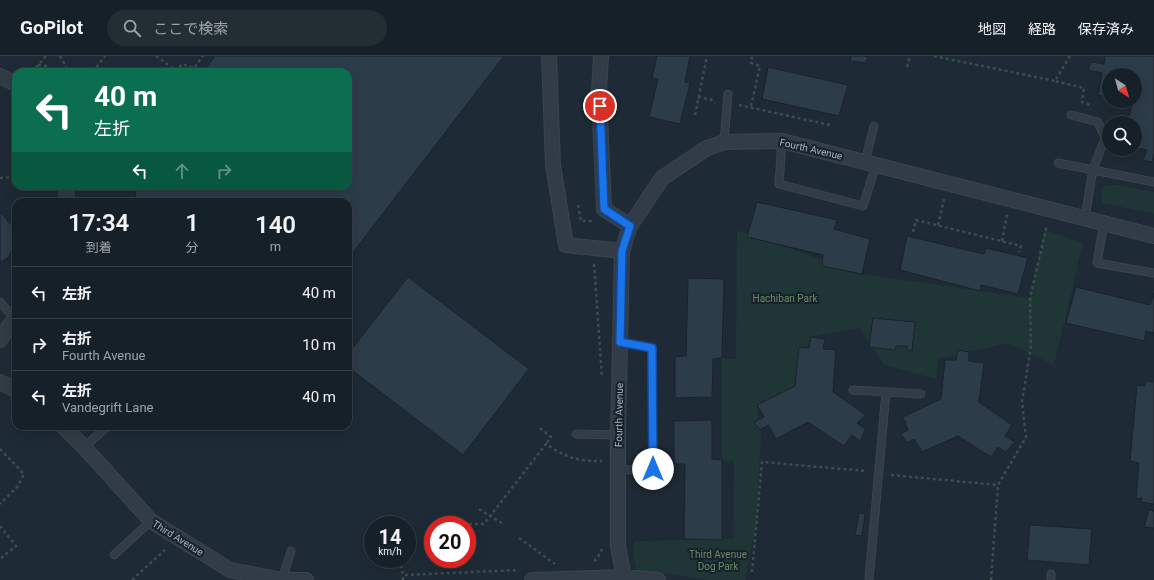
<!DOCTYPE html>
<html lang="ja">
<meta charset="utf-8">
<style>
:root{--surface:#162028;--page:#232d34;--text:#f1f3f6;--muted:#9ea3a8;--line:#353e45}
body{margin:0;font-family:Roboto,"Noto Sans JP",sans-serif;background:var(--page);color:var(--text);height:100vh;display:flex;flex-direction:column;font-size:15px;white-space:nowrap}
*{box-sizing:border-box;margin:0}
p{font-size:13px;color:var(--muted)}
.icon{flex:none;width:22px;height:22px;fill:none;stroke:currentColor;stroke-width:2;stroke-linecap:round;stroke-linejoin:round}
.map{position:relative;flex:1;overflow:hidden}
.drawer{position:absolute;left:12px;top:142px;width:340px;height:232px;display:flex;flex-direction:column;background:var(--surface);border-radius:12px;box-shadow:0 4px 16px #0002,0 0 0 1px var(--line)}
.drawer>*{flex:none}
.banner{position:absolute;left:12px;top:12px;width:340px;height:122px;border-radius:12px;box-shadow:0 4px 16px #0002,0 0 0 1px var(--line);background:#0b6e4f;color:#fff;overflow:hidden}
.needle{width:26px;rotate:143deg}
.controls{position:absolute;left:1102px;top:12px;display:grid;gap:8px}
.controls a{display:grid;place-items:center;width:40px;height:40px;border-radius:50%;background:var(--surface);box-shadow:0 4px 16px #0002,0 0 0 1px var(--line);font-size:20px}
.speed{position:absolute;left:364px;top:460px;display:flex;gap:8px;font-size:20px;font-weight:700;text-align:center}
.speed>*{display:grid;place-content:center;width:52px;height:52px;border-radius:50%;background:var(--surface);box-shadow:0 4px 16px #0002,0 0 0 1px var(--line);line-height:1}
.speed small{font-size:10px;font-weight:400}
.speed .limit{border:6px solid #d22;background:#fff;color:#111}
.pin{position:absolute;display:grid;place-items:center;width:34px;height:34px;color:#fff;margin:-17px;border:2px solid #fff;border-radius:50%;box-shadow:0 1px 4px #0007}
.me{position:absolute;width:44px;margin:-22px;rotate:0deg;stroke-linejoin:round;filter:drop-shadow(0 0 3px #0008)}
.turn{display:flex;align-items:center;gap:14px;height:84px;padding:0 16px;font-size:18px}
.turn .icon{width:52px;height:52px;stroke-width:2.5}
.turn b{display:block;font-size:28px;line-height:34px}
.lanes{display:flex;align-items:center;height:38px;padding:0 16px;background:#0003;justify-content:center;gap:20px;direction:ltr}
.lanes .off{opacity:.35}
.eta{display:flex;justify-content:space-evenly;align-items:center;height:68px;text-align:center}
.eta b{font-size:24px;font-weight:600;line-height:28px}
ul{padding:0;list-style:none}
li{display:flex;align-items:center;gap:12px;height:52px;padding:0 16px;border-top:1px solid var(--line)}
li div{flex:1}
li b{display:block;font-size:15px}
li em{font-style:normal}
header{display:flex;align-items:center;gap:24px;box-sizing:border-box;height:56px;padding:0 20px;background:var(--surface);border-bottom:1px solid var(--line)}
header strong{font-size:19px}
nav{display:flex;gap:22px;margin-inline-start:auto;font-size:14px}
.search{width:280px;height:36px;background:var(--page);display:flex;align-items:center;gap:10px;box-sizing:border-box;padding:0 14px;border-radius:22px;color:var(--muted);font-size:15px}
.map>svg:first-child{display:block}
</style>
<header>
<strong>GoPilot</strong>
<div class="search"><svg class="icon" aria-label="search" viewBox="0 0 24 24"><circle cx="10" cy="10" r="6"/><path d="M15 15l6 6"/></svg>ここで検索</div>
<nav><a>地図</a><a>経路</a><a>保存済み</a></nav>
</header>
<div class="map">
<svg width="1154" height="524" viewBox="0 0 1154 524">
<rect width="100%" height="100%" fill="#1e2a35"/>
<path fill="#203636" d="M1106 129H1118L1154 136V158L1102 147 1101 135Z
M737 174 862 218 1030 242 1045 174 1083 187 1054 309 1008 287 938 303 936 323 884 309 859 272 811 281 795 330 757 349 761 380 755 482 751 483H753L745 524H710L637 514 633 499 634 485 733 483 734 405 722 404V302L736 303Z"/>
<path fill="#2d3c49" stroke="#19232c" d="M215 0H504L348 203V146H183L174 144V146H136L135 130H348V16H203Z
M657 0H690L685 26 690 27 680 68 649 61 658 23 652 22Z
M851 0H864L868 1 866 7 850 5Z
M1105 0H1154V97L1152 106 1143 104 1147 94 1135 91V67H1127L1132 49 1118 45H1135V19H1109V42L1098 39 1102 17 1088 14 1091 6 1104 8Z
M768 11 848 29 839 60 762 43Z
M757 146 837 164 834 173 870 183 862 218 822 210 823 199 747 181Z
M0 156 14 172 15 187 8 202 0 206Z
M907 180 984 198 986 192 1028 202 1018 238 981 229 980 235 900 214Z
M408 221 529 313 463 399 348 311V298Z
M688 222 724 223 722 302 713 303 712 341 675 342V301L686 300Z
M1076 231 1150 249 1154 237V277L1146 275 1144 285 1066 267Z
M873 262 915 266 912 295 907 294V290H896L895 294 869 291Z
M811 281 825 283 823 293 836 294 833 336 866 359 857 367 866 373 860 385 852 379 844 390 808 366 776 383 768 369 760 374 754 366 764 361 757 349 795 330 799 291 809 292Z
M958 294 969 296V305L984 307 979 346 1012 369 1005 380 1015 386 1006 396 998 391 991 401 958 380 922 396 914 383 907 387 901 378 908 374 903 361 941 343 945 304H956Z
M1146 325 1154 326V448L1141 446 1142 442 1136 443 1139 407 1130 405 1137 329 1145 330Z
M712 364V403L722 404V484L684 483 685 408H674V365Z
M1149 454 1154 455V472L1144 471Z
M859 457 865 458 862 480 855 479Z
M1030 469 1092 473 1089 509 1027 504Z"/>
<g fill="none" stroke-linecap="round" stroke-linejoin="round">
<g stroke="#3b454f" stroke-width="9">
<path id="service" d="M1071 59 1098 66 1105 82 1093 113 1085 162
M782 85 779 128 863 150 876 109
M724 86 728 38
M865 106 874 70
M1058 107 1154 126
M1104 167 1097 207 1154 217
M0 246 15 263
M853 334 921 338
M576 378 618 379
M84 391 108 370
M618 414 653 413 652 292 620 286
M114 499 151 465
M282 524 291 495
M869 524 886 336
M1051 524V518"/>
</g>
<g stroke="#3b454f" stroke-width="16">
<path id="minor" d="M549 0 553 109 566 189 622 195
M601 0 599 35 604 153 630 170
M0 20 16 28
M66 130 67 146
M0 284 16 260
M0 326 16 334
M63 370 84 391 151 465 230 514 282 524H306
M624 521 618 490V379L622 195 630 170 662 122 707 92 724 86 782 85 1154 180
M532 524 624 521 658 524"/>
</g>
<path stroke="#394f4e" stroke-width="2.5" stroke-dasharray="3 3" stroke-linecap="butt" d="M60 0 69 16
M156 0 177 15
M934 0 1055 25
M1070 0 1055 25 1084 32 1082 46 1090 49
M38 9 46 10 53 16
M907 11 910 0
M32 16 46 0
M93 16 105 0
M176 16 182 8 194 12 203 0
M698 41 712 44 715 47
M739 49 830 69
M751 50 760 10 751 7 752 0
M695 59 707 0
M0 122 16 121
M578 149 581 165H594
M938 169 944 143
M913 176 916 164 1021 190 1019 196
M1002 185 1007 159
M594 208 602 321
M540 372 551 381 546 388
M0 393 24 418 18 430 0 448
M891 419 998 429
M479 453 503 468
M457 468H484L546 388C567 402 576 405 602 405
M0 470 16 490 0 503
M519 482 555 508
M594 505 597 503 602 493
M401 509 403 519 519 514
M752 516 762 406 866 415
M132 524 167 492
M403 524V519
M991 524 998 429 1026 381 1022 346 1031 290 1030 242 1047 169"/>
<use href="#service" stroke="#323c46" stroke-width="7"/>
<use href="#minor" stroke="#323c46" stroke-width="14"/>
</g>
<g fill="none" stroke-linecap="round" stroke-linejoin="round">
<g stroke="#114b97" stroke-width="10">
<path id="route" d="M600 50 604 153 630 170 622 195 620 286 652 292 653 413"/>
</g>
<use href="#route" stroke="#1a73e8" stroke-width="7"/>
</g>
<g text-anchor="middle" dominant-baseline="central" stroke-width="4" stroke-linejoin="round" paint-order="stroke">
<g font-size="10" fill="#abb7c3" stroke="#18212a">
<text transform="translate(811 93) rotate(13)">Fourth Avenue</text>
<text transform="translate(619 359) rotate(-89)">Fourth Avenue</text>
<text transform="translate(178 482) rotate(32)">Third Avenue</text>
</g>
<g font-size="10" fill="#64936a" stroke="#18212a">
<text x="785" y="242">Hachiban Park</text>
<text x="718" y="498">Third Avenue<tspan x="718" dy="12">Dog Park</tspan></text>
</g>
</g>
</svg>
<div class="controls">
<a><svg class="needle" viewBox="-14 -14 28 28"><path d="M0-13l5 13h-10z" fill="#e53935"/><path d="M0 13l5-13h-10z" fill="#9ea3a8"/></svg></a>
<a><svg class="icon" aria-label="search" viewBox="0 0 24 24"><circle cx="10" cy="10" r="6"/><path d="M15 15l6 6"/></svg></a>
</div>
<div class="speed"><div>14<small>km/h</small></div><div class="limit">20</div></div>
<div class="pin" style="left:600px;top:50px;background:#d93025"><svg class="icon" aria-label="arrive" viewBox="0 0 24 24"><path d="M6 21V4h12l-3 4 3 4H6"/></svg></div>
<svg class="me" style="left:653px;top:413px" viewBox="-20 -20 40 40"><circle r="19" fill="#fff"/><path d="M0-13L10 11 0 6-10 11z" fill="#1a73e8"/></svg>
<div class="banner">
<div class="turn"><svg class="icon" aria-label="left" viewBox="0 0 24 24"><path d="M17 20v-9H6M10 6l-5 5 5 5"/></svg><div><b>40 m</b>左折</div></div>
<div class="lanes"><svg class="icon" aria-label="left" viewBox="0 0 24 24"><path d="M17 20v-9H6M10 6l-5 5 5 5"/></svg><svg class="icon off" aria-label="ahead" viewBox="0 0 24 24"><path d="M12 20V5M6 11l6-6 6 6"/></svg><svg class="icon off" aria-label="right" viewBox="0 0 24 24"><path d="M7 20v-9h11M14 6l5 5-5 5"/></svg></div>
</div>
<section class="drawer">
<div class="eta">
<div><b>17:34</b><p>到着</p></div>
<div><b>1</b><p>分</p></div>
<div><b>140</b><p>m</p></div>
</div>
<ul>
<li><svg class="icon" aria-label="left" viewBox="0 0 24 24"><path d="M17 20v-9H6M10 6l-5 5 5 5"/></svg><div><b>左折</b></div><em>40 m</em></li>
<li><svg class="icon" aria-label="right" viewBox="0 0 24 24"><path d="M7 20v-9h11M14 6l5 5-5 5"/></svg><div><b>右折</b><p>Fourth Avenue</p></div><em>10 m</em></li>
<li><svg class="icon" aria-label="left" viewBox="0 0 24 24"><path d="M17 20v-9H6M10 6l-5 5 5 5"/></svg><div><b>左折</b><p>Vandegrift Lane</p></div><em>40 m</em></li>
</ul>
</section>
</div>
